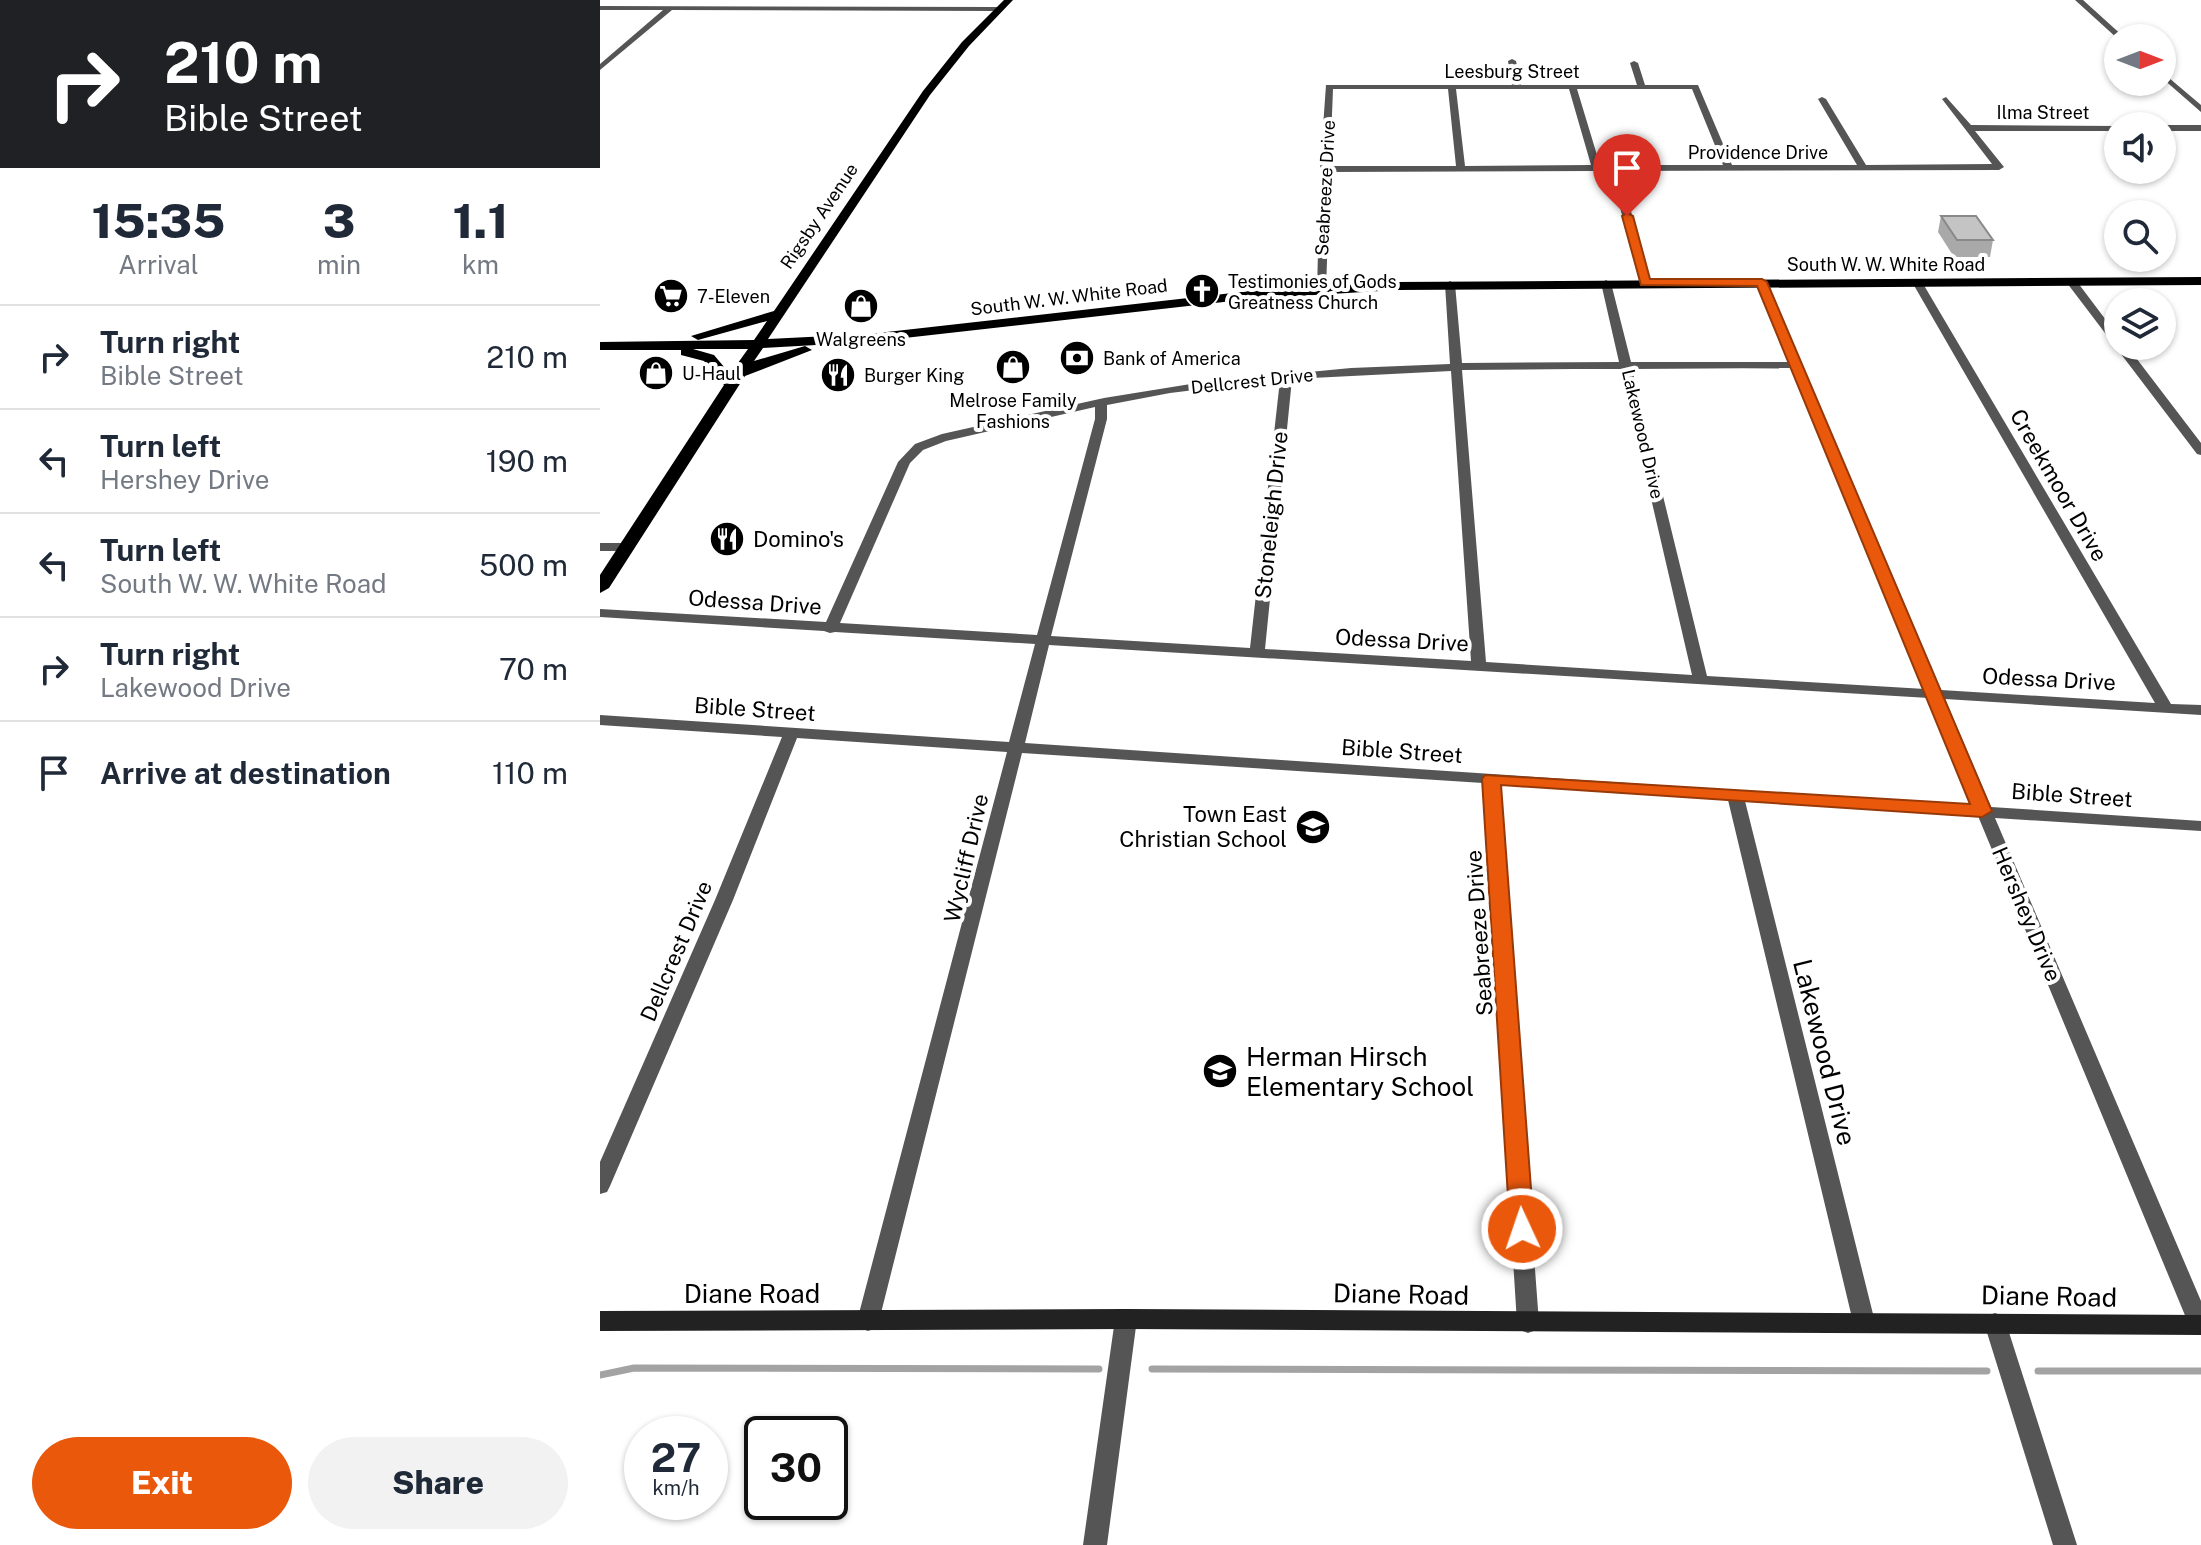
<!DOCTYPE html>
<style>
:root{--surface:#fff;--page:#f2f2f3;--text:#1f2937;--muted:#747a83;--line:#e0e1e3;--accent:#ea580c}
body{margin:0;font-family:"Public Sans",sans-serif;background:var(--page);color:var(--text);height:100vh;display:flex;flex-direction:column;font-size:30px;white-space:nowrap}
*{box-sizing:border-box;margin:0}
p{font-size:26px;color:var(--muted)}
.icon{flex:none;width:44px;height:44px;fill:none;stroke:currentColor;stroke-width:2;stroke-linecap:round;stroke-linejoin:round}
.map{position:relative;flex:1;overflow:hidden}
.panel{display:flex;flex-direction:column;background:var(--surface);width:600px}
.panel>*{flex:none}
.hud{background:#202124;color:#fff;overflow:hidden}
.needle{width:52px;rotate:90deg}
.buttons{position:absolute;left:1504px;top:24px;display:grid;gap:16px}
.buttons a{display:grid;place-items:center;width:72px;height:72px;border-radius:50%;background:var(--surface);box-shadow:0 2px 6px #0004;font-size:40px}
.speed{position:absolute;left:24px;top:1416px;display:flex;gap:16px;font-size:40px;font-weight:700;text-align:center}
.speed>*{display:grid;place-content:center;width:104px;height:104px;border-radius:50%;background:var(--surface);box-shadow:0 2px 6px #0004;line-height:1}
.speed small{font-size:20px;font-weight:400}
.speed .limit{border:4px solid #111;border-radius:12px;background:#fff;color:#111}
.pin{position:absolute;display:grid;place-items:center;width:68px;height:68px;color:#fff;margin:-82px -34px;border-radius:50% 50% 50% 0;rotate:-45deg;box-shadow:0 0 8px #0007}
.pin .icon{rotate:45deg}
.me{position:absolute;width:88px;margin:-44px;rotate:357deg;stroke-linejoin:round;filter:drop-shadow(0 0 6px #0008)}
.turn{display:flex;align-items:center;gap:28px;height:168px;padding:0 32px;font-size:36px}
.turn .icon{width:104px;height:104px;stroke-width:2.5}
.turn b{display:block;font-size:56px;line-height:68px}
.eta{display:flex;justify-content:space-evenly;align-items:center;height:136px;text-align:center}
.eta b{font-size:48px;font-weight:800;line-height:56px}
.button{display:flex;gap:16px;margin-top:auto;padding:16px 32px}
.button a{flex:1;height:92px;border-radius:48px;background:var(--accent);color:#fff;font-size:32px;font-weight:800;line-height:92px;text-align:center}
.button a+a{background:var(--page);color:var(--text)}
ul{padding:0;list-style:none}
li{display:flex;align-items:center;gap:24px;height:104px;padding:0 32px;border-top:2px solid var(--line)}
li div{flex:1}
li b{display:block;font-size:30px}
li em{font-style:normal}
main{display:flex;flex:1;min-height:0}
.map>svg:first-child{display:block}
</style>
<main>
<section class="panel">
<div class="hud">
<div class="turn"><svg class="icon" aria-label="right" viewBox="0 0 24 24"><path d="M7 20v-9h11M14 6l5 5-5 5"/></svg><div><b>210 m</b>Bible Street</div></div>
</div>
<div class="eta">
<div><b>15:35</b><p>Arrival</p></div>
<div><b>3</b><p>min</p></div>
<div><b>1.1</b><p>km</p></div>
</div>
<ul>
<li><svg class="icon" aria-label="right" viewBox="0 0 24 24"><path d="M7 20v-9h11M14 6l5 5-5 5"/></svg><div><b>Turn right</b><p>Bible Street</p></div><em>210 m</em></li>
<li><svg class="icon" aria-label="left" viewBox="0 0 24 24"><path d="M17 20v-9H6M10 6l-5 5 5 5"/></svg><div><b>Turn left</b><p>Hershey Drive</p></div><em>190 m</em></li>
<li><svg class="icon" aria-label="left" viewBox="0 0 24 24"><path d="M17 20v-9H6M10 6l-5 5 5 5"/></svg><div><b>Turn left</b><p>South W. W. White Road</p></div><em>500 m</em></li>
<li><svg class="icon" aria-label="right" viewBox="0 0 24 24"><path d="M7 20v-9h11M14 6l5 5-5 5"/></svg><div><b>Turn right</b><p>Lakewood Drive</p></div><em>70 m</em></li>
<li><svg class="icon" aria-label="arrive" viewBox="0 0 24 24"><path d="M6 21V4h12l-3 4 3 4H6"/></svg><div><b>Arrive at destination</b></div><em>110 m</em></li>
</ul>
<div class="button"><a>Exit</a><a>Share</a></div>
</section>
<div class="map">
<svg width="1601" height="1545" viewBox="0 0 1601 1545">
<rect width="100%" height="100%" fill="#fff"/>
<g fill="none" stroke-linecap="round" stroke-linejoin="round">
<path stroke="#a3a3a3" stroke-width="7" d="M552 1369 1387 1371
M1438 1371H1601
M0 1375 34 1368 499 1369"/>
<path fill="#555" fill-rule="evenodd" d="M1475 0H1483L1525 38 1518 39Z
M0 6 398 7 402 9 398 11 72 10 0 70V64L63 10H0Z
M912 59 916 61 921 85H1037L1030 63 1034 61 1038 63 1045 85H1098L1132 165H1257L1218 99 1222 97 1226 99 1266 165 1392 164 1342 99 1346 97 1371 125 1520 126H1518V131H1375L1404 167 1399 170 1004 171 1028 200 1050 282 1045 285 1040 282 1018 200 995 171 730 172 726 290 717 292 720 169 726 85H912L908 61ZM733 89H848L856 166H730ZM856 89H969L991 165 865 166ZM977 89H1092L1123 165H1000Z
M1562 72 1601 105V112L1562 78Z
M1562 125H1601V131H1562V126H1560Z
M1162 279 1167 282 1341 690 1555 703 1312 282 1317 279 1322 282 1571 704 1601 705V715L1345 699 1391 807 1601 821V831L1395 818 1601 1301V1334L1592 1332 1589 1325 1378 816 1145 801 1275 1322 1272 1329 1264 1332 1256 1329 1253 1322 1128 800 899 785 939 1323 936 1330 928 1333 920 1330 917 1323 883 783 422 753 279 1321 276 1328 268 1331 260 1328 257 1321 407 752 197 738 133 900 10 1186 7 1192 0 1194V1162L115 900 182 737 0 725V715L409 742 435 644 235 632 230 633 224 631 0 617V609L226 622 298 462 315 444 342 434 504 398 603 382 751 368 850 364 845 284 850 281 855 284 862 363 1019 362 1001 283 1006 280 1011 283 1031 362H1190L1157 282ZM1193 368 1325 689 1107 676 1032 369ZM973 369H1021L1092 675 886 662 862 370ZM851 371 871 661 665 649 692 379ZM677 380H680L650 648 451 636 507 419V405L570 393ZM495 407V419L437 635 240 623 310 463 323 450 346 441ZM449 645 1329 698 1374 806 425 743Z
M1467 279H1475L1518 336V346H1527L1601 443V455L1597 454 1467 283Z
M0 543H26L33 547 26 551H0Z
M526 1309 534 1312 537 1319 507 1545H483L515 1319 518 1312Z
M1395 1313 1403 1316 1406 1323 1477 1545H1453L1384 1323 1387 1316Z"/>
<path fill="#222" fill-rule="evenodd" d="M526 1309 1601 1315V1335L526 1329 0 1331V1311Z"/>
<path fill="#000" fill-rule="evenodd" d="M404 0H413L369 46 330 95 168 339 269 334 650 291 796 282 1601 277V285L796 290 650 299 269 342 163 348 154 361 205 346 212 350 145 376 9 588 0 593V575L124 385 104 361 81 355V350H0V342L154 340 167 321 98 340 91 336 174 311 323 91 362 42ZM93 349H148L130 374 114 355Z"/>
</g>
<path fill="#a9a9a9" d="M1341 216 1393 240 1390 257H1354L1338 232Z"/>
<path fill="#c4c4c4" stroke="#898989" stroke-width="2" d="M1341 216H1376L1393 240H1357Z"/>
<path fill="#ea580c" stroke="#983908" stroke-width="2" d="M1027 213 1033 216 1050 279H1162L1167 282 1392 811 1382 817 901 785 934 1229 931 1236 922 1239 914 1236 910 1229 882 779 885 775 1370 804 1157 286 1041 285 1022 216Z"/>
<defs>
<g id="church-disc" transform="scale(1.8)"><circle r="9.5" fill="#000" stroke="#fff"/><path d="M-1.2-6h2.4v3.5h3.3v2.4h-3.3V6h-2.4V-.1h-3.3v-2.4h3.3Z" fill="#fff"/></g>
<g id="supermarket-disc" transform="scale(1.8)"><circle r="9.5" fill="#000" stroke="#fff"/><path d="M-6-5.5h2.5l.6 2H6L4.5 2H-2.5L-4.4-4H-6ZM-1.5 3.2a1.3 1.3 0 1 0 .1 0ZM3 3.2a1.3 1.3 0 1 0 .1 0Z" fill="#fff"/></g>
<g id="shop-disc" transform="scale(1.8)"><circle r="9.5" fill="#000" stroke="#fff"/><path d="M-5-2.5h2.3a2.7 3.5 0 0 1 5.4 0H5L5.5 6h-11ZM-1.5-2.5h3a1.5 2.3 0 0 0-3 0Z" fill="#fff"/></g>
<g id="bank-disc" transform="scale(1.8)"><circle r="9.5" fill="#000" stroke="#fff"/><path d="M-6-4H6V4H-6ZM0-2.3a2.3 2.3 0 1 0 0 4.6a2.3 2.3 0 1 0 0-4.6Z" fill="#fff"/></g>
<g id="restaurant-disc" transform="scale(1.8)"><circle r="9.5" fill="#000" stroke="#fff"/><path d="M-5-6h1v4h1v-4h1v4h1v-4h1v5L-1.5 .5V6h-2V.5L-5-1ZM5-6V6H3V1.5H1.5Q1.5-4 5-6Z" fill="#fff"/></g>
<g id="school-disc" transform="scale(1.8)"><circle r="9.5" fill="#000" stroke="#fff"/><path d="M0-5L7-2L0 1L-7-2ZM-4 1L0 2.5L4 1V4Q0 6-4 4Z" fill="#fff"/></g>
</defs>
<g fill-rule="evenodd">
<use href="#church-disc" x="602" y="291"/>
<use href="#supermarket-disc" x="71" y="296"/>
<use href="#shop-disc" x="261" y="306"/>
<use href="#bank-disc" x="477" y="358"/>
<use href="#shop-disc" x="413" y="367"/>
<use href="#shop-disc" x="56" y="373"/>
<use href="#restaurant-disc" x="238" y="375"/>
<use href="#restaurant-disc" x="127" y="539"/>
<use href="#school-disc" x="713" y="827"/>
<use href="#school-disc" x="620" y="1071"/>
</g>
<g text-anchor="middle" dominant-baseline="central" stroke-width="8" stroke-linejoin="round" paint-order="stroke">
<g font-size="18" fill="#000" stroke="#fff">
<text x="912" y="71">Leesburg Street</text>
<text x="1443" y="112">Ilma Street</text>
<text x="1158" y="152">Providence Drive</text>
<text transform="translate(725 188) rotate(-87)">Seabreeze Drive</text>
<text transform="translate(219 216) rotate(-56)">Rigsby Avenue</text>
<text x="1286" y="264">South W. W. White Road</text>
<text transform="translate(469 297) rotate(-7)">South W. W. White Road</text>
<text transform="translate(652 381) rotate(-6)">Dellcrest Drive</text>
<text transform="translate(1043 434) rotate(77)">Lakewood Drive</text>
</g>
<g font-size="18" fill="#000" stroke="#fff" text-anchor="start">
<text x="628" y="281">Testimonies of Gods<tspan x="628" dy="21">Greatness Church</tspan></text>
<text x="97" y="296">7-Eleven</text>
<text x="261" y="339" text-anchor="middle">Walgreens</text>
<text x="503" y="358">Bank of America</text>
<text x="82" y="373">U-Haul</text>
<text x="264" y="375">Burger King</text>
<text x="413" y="400" text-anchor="middle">Melrose Family<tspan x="413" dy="21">Fashions</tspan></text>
</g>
<g font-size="22" fill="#000" stroke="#fff">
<text transform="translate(1459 485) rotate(60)">Creekmoor Drive</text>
<text transform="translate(671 515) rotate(-84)">Stoneleigh Drive</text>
<text transform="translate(155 602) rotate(4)">Odessa Drive</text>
<text transform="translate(802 640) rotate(3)">Odessa Drive</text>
<text transform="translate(1449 679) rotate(3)">Odessa Drive</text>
<text transform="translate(155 709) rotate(4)">Bible Street</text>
<text transform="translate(802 751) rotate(4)">Bible Street</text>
<text transform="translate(1472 795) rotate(4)">Bible Street</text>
<text transform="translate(366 858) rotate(-77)">Wycliff Drive</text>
<text transform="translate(1427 914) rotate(67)">Hershey Drive</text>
<text transform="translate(879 933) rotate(-94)">Seabreeze Drive</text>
<text transform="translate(76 951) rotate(-67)">Dellcrest Drive</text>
</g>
<g font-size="22" fill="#000" stroke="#fff" text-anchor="start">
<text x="153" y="539">Domino's</text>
<text x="687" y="814" text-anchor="end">Town East<tspan x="687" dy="25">Christian School</tspan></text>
</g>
<g font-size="26" fill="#000" stroke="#fff">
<text transform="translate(1225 1052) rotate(76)">Lakewood Drive</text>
<text x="152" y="1293">Diane Road</text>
<text transform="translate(801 1294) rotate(1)">Diane Road</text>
<text transform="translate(1449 1296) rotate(1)">Diane Road</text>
</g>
<g font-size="26" fill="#000" stroke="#fff" text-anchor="start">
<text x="646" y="1056">Herman Hirsch<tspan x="646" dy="30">Elementary School</tspan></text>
</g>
</g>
</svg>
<div class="buttons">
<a><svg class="needle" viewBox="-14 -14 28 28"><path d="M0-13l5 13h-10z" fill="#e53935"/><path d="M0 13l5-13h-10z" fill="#747a83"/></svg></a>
<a><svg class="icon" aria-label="sound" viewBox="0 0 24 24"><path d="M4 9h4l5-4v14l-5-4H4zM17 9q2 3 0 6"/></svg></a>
<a><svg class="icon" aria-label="search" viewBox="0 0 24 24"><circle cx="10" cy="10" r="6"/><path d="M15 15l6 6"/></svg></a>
<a><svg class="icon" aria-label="layers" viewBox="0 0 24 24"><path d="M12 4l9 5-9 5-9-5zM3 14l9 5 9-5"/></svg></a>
</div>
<div class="speed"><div>27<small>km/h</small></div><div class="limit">30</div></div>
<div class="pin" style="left:1027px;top:216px;background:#d93025"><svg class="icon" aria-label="arrive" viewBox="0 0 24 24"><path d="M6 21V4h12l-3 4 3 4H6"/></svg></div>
<svg class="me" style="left:922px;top:1229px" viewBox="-20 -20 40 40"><circle r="17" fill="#ea580c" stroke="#fff" stroke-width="3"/><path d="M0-11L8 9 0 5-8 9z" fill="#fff"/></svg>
</div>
</main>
